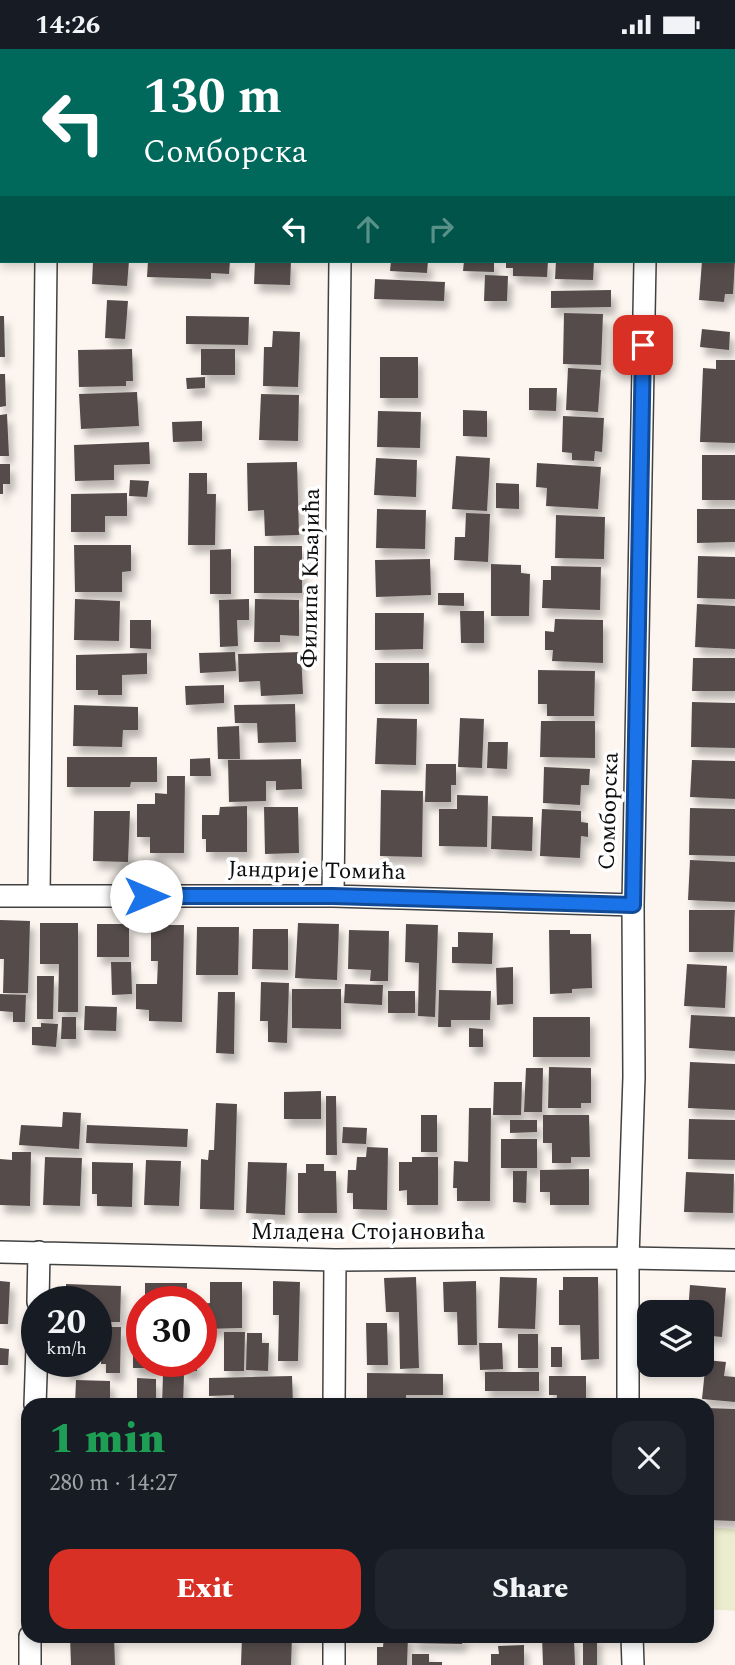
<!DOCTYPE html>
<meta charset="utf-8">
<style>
:root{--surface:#171b24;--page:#20242c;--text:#f1f3f6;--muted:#9ea1a6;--accent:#d93025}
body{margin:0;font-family:Spectral,serif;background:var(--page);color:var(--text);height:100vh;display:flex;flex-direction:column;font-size:26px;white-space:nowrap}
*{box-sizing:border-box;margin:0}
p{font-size:23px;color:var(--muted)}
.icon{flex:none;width:38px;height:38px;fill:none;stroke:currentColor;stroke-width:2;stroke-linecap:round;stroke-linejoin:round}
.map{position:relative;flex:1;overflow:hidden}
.panel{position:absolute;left:21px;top:1349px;width:693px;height:245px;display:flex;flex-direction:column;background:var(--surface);border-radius:21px;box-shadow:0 4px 10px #0003}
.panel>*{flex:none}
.guide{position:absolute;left:0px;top:0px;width:735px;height:214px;box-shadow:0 4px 10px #0003;background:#00695c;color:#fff;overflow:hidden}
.controls{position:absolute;left:637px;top:1251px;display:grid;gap:14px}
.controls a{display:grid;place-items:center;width:77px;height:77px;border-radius:14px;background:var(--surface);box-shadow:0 4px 10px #0003;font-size:35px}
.speed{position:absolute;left:21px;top:1237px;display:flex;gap:14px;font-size:35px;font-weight:700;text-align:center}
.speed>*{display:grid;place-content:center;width:91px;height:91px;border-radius:50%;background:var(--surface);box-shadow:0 4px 10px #0003;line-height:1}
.speed small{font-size:18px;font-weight:400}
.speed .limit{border:10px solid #d22;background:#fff;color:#111}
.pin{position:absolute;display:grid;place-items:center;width:60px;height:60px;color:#fff;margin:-30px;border-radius:14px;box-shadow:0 4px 10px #0006}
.me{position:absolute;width:77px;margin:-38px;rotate:90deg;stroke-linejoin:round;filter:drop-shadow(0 0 5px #0008)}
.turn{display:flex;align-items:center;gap:24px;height:147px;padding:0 28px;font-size:32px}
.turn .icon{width:91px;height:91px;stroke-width:2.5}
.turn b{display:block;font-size:49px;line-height:60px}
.lanes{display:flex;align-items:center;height:66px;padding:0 28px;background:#0003;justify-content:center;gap:35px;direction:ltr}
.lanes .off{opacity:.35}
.round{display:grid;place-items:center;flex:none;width:74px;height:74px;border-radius:21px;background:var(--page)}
.summary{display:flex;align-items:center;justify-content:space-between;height:119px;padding:0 28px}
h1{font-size:42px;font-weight:800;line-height:52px;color:#1e9e55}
.cta{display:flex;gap:14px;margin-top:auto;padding:14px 28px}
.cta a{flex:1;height:80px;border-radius:21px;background:var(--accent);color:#fff;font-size:28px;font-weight:800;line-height:80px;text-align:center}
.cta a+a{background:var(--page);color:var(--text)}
.status{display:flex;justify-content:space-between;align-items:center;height:49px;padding:0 35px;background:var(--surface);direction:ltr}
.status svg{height:19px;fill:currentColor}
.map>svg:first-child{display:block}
</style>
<div class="status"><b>14:26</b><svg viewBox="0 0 49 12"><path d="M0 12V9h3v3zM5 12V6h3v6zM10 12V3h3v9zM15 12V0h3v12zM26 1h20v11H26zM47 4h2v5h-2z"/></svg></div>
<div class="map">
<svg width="735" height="1616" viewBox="0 0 735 1616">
<defs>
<filter id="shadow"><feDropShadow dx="4.5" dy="8" stdDeviation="3.5" flood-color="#0004"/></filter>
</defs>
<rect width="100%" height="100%" fill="#fdf6f0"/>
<path fill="#dfe5bd" d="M0 0H735V96L733 2H2L0 96Z"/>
<path fill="#ecedce" d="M707 1478 735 1480V1562L707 1560Z"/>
<path fill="#554c4b" filter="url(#shadow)" d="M93 212H129L127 237 92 235Z
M148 212H230L229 225 211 224V230L147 228Z
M255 212H291L290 236 254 235Z
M391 212H428L427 224 390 222Z
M464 212H494V223L463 222Z
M506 212H548L547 228 513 227V219H506Z
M556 212H594L593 231 555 230Z
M702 212H735L733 245H725L724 253 699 251Z
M485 226 508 227 507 252H484Z
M375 230 445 233 444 252 374 250Z
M611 241V258L551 259V242Z
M107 251 128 252 125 290 105 289Z
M564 264 603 265 601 316 563 315Z
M0 267H4L5 308H0Z
M186 267 249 268 248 296 186 295Z
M702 280 730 283 729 301 700 298Z
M273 282 300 283 298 338 263 337 264 298H272Z
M132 300 133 332H126V337L79 338 78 301Z
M201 300H235V326H201Z
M380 308H418V349H380Z
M716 311H735V394L700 393 703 319 716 320Z
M568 319 601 321 598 363 566 361Z
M0 325H5L6 357 0 358Z
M205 328V339L187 340 186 329Z
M529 339H557L556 362 529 361Z
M137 343 139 377 81 380 79 345Z
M261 345 299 346 298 392 259 391Z
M463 361 487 362V388L463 387Z
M378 362 421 363 420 399 377 398Z
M7 365 9 407H0V366Z
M563 367 604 369 602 403 595 402 594 412 572 411V404L562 403Z
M202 372V392L173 393 172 373Z
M149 393 150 415 114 416V431L75 432 74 396Z
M702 406H735V451H702Z
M456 407 490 409 487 462 452 460Z
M376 409 417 411 416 448 374 446Z
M297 413 299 486 265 487 264 461 248 462 247 414Z
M537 414 601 418 598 460 546 457 547 439 536 438Z
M0 415H10V435H3V445H0Z
M189 424H207V445H216L215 496H188Z
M130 431 149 432 147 448 129 447Z
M496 434 519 435V460L496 459Z
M127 444V467H105V483H71V445Z
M377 460 426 461 425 500 376 499Z
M697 460H735V493L697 494Z
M466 464 490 465 488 513 454 511 455 488H465Z
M556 466 605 468 604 510 555 509Z
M74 496H131V522L122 523V543H75Z
M254 497H302V544H254Z
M231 500V545H210V501Z
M698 507 735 508V550L697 549Z
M430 510 431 546 376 548 375 511Z
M491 515 521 516V524L530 525 529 567H491Z
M551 517 601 518 600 561 542 559 543 531H551Z
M438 544H464V557L438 556Z
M75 550 120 552 119 592 74 591Z
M249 550V571H237L238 597 220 598 219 551Z
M255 550 299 551V587L280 586V593H254Z
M697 555 735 557V600L695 598Z
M460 562H484V594H461Z
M375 564H424L423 600 375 601Z
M555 570 603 571V614L552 612 553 601H545V582L554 583Z
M130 571H151V600L130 599Z
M235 603 236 622 200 624 199 604Z
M301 603 303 645 261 647 260 632 239 633 238 605Z
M147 604V625L122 626V646H98V641H76V606Z
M693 609H735V642H692Z
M375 614H429V655H375Z
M538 621 595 622 594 667H547V655H538Z
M224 636V654L186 656 185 637Z
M692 653 735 654V699L691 698Z
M295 655 296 693 258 694 257 674H235L234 656Z
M74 656 138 658V681H123L122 698 73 697Z
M377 669 417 670 416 716 375 715Z
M460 669 484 670 482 719 458 718Z
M541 672H595V709L540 708Z
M239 677 240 710H218L217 678Z
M488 693H508L507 720 487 719Z
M67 708H157V733H131L130 738H67Z
M210 709 211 727H190V710Z
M301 710 302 740 276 741V732H266V752L229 753 228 711Z
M692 711 735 712V750L690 748Z
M426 715H456V736H451V753H425Z
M544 718 590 720 589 736H581L580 756 543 754Z
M167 727H185L184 804H150V788H137V755H155V744L167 745Z
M381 741 423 742 422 808 380 807Z
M457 746 488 747 487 798 439 797V760H457Z
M247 757V803H206V790H202V766H219L220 758Z
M264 758H298L299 804 265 805Z
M690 759 735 760V807L689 806Z
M542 760 581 762V773L588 774V788L581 787 580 809 540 807Z
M94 762H130L128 813 93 812Z
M492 767 533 768 532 802 491 800Z
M690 811 735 813V853L688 851Z
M689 861H735L733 903H689Z
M0 871 30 872 28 944H3L4 910H0Z
M40 874H78V963H58L59 915H40Z
M298 874 339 875 337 931 295 929Z
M97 875H129V908H97Z
M406 875 438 876 435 968 418 967 419 914 405 913Z
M151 876H184L182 973 149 972V961L136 960V935H157L158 912H151Z
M197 878H239L238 926H196Z
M253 880H288V921L252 920Z
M349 881 389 882 388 932H370L371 921 348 920Z
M549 881H570V885H591L592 939 572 940V944L550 945Z
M458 883 493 884 492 915 452 914V898H458Z
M111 913H131L132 945 112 946Z
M687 915 727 917 725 959 684 957Z
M513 918V955L497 956 496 919Z
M37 927H54L53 970H37Z
M261 933 289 934 287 994 268 993V972H260Z
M345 935 383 936 382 956 344 954Z
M292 940H341V980L292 979Z
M439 941 491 942 490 971H451V978H438Z
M388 942H415V964H388Z
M218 943H235L234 1005 216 1004Z
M0 945 26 946 25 973H13V963L0 962Z
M85 957 117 958 116 982 84 981Z
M691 966 735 968V1002L689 999Z
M62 968H76V990H61Z
M533 968H590V1008H533Z
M41 974 58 975 56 998 32 996V978H41Z
M469 979 483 980V998H469Z
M690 1013 735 1015V1061L688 1059Z
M549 1018 591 1019V1054H581V1059H548Z
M526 1019H543L542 1063H524Z
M494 1033H522L521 1066H493Z
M321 1042V1070H284V1043Z
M326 1047H336L337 1106H326Z
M216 1054 237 1055 234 1161 200 1160 201 1110 208 1111 209 1101H214Z
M469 1059H491L490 1152H457V1139H453L454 1112 468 1113Z
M63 1063 81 1064 79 1100 19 1096 21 1076 62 1078Z
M421 1066H437V1103H421Z
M543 1066H589L590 1108H571V1114H552V1094H543Z
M689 1070 735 1071V1111L688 1110Z
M510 1071H537V1083L510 1084Z
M87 1076 188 1080 187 1098 86 1094Z
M343 1078 367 1079 366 1095 342 1094Z
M501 1090H537V1119H501Z
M367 1098 388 1099 387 1161 353 1160V1144H347L348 1121H356L357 1108H366Z
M12 1103H31L30 1157 0 1156V1110L12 1111Z
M45 1108 82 1109 80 1157 43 1156Z
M412 1108H438V1156H407V1141L399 1142V1113H412Z
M146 1111 181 1112 179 1157 144 1156Z
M92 1113 133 1114 132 1158 97 1157V1145H92Z
M248 1113 287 1114 285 1166 246 1164Z
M306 1115H324V1122H336L337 1164H298V1124H306Z
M589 1120V1156H550V1143H540V1121Z
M513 1122H527L526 1154 513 1153Z
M686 1123 734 1125 733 1164 684 1163Z
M416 1228 419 1319 400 1320 399 1263H386L384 1229Z
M500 1228 537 1229 535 1280 498 1279Z
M563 1228H598L599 1310 581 1311 580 1276H559V1241H563Z
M0 1232 10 1233 8 1275H0Z
M273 1232 300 1233 298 1312H278L279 1266H273Z
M476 1232 477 1296H458L457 1263H444L443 1233Z
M210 1233H242V1279L202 1280 201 1255 210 1254Z
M145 1234H187V1253H145Z
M66 1235 121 1237 120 1273H96V1253H66Z
M690 1236 726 1239 722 1288 702 1286V1264H688Z
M366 1274H387L388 1316H367Z
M102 1278H121L120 1324H106V1315H101Z
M224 1283H245L244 1322H224Z
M247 1284H262V1294H269L268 1322 246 1321Z
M518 1285H538V1319H518Z
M479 1294H502L503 1320 480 1321Z
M551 1298H562V1318H551Z
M0 1299 9 1300 8 1316H0Z
M133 1304H142V1312H155V1319H133Z
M706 1311 726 1313 724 1327 735 1328V1353L702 1350Z
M65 1312H76L77 1323 66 1324Z
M183 1312H196L197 1322 183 1323Z
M485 1323H539V1342H485Z
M367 1324 443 1325V1346H406V1356H367Z
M163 1325 184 1326 183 1356H162Z
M292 1327 293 1356H248V1354H234V1346L209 1347V1329Z
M549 1327H586V1356H556L557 1346H549Z
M137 1329 156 1330V1356H137Z
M76 1331 110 1332V1356H75Z
M424 1351 457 1352V1356H424Z
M707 1359 735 1360V1472L707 1471Z
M70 1587H114L115 1616H71Z
M242 1587H292L291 1616H241Z
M384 1587H408L407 1616H377V1598H383Z
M414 1587H463L462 1595 413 1594Z
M542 1587 574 1590 575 1616H543Z
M597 1587V1616H583V1588Z
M524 1596V1616H491V1605H499L498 1597Z
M412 1605H429V1613H442V1616H412Z"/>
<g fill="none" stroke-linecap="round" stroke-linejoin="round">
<g stroke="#414141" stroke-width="24">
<path id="street" d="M0 136H2
M733 143H735
M0 847H333L633 856
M39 847 46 212
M333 847 340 212
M0 1203 335 1211 628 1209 735 1211
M38 1253 39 1203
M35 1356 37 1297
M334 1356 335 1211
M628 1356V1209L634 1028 633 856 645 212
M632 1587 633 1616
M30 1616V1587
M334 1616V1587"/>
</g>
<use href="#street" stroke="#fff" stroke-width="21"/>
</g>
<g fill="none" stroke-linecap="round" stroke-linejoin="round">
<g stroke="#114b97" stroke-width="18">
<path id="route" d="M146 847H333L633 856 643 296"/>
</g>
<use href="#route" stroke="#1a73e8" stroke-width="12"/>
</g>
<g text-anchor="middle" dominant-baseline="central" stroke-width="7" stroke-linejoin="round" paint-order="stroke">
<g font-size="23" fill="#0e0e0e" stroke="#fff">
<text transform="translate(311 529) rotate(-89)">Филипа Кљајића</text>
<text transform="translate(609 762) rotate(-88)">Сомборска</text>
<text transform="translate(317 822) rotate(1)">Јандрије Томића</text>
<text x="368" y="1183">Младена Стојановића</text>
</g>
</g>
</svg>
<div class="controls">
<a><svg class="icon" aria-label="layers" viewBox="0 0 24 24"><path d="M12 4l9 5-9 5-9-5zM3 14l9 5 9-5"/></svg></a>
</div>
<div class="speed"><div>20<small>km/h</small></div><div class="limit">30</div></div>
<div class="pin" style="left:643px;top:296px;background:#d93025"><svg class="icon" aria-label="arrive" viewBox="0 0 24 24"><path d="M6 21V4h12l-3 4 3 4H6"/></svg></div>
<svg class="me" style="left:146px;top:847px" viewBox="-20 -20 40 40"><circle r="19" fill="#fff"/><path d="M0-13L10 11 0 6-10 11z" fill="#1a73e8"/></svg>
<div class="guide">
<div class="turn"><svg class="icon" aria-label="left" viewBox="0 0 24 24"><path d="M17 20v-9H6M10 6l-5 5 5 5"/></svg><div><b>130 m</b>Сомборска</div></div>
<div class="lanes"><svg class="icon" aria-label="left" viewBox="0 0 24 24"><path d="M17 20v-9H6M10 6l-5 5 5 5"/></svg><svg class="icon off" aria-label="ahead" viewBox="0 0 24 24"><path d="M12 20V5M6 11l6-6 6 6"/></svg><svg class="icon off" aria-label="right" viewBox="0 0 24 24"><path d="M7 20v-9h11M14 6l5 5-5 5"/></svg></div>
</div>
<section class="panel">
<div class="summary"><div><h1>1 min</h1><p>280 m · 14:27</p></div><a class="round"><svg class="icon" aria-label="close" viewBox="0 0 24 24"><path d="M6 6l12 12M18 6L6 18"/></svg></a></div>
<div class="cta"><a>Exit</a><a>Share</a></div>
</section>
</div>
